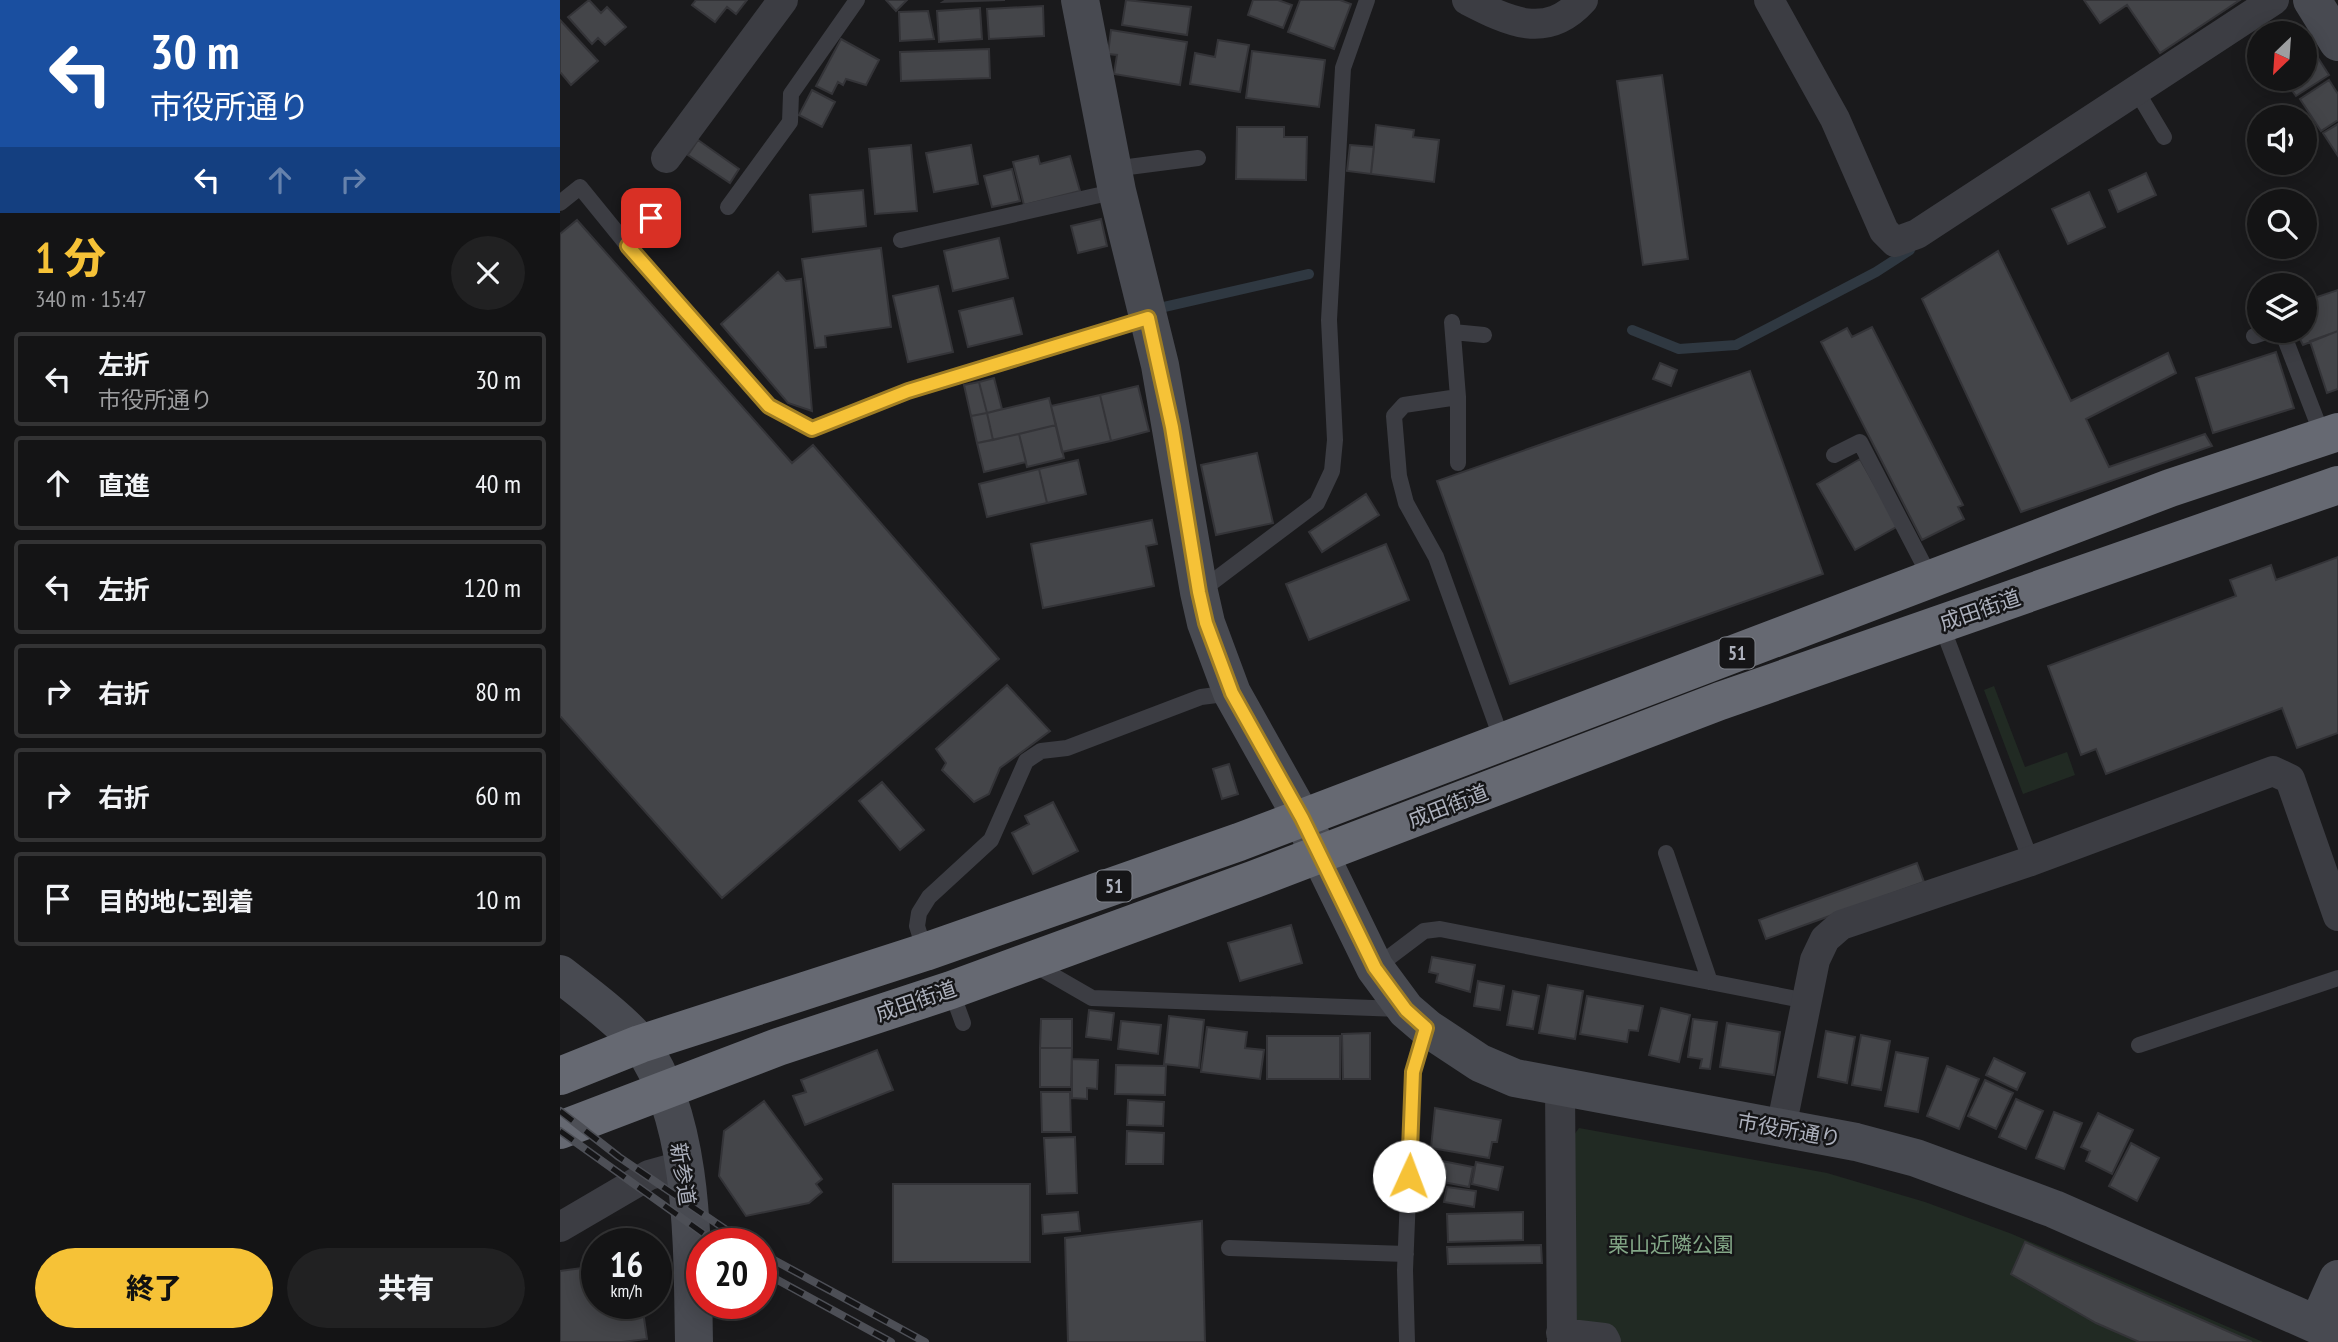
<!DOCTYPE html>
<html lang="ja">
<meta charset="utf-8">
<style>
:root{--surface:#141415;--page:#212122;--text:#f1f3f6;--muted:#9d9ea0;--line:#333334;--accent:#f6c237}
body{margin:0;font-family:"PT Sans Narrow","Noto Sans JP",sans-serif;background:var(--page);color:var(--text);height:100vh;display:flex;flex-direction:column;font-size:26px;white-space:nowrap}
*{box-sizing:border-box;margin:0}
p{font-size:23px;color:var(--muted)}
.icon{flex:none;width:38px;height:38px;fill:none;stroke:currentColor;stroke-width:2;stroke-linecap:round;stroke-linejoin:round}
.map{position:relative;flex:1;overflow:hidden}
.details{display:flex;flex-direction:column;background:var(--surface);width:560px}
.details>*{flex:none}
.guide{background:#1a4fa0;color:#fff;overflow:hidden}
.needle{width:46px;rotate:205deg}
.tools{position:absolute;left:1687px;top:21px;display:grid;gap:14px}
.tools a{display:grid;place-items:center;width:70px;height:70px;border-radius:50%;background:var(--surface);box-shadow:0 4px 18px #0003,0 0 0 2px var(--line);font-size:35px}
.speed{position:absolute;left:21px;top:1228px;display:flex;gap:14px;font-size:35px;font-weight:700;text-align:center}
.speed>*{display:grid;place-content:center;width:91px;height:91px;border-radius:50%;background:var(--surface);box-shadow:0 4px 18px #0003,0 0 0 2px var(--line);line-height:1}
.speed small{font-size:18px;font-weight:400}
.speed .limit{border:10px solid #d22;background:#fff;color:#111}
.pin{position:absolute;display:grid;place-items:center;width:60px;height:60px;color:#fff;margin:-30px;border-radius:14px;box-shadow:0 4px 10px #0006}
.me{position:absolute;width:77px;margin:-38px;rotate:2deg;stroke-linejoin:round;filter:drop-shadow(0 0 5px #0008)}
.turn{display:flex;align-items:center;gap:24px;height:147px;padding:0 35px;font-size:32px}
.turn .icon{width:91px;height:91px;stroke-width:2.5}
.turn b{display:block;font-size:49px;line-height:60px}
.lanes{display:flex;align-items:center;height:66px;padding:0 35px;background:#0003;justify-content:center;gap:35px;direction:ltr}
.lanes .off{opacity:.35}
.round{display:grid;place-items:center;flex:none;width:74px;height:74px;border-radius:37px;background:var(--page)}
.overview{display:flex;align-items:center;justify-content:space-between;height:119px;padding:0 35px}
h1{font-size:42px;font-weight:800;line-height:52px;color:var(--accent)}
.action{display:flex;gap:14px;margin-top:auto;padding:14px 35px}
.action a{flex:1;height:80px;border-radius:42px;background:var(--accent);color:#111;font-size:28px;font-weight:800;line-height:80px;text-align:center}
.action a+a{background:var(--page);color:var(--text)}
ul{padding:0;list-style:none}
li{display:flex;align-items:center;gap:21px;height:94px;margin:0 14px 10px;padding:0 21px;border:4px solid var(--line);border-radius:7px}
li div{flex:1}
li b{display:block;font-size:26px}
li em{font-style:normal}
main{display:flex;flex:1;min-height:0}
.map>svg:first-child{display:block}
</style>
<main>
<section class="details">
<div class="guide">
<div class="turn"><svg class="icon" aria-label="left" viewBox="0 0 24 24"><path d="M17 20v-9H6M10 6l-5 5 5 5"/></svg><div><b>30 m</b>市役所通り</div></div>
<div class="lanes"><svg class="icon" aria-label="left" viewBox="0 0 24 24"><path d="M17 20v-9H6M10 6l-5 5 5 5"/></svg><svg class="icon off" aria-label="ahead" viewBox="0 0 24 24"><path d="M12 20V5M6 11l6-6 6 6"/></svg><svg class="icon off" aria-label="right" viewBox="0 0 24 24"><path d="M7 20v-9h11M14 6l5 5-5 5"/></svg></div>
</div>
<div class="overview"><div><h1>1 分</h1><p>340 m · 15:47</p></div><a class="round"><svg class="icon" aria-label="close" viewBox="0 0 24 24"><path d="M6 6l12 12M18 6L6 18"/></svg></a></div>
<ul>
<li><svg class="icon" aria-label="left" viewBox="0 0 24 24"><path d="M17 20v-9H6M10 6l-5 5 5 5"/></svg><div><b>左折</b><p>市役所通り</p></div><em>30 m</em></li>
<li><svg class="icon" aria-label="ahead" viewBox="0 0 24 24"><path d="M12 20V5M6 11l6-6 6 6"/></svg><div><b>直進</b></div><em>40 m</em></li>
<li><svg class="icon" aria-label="left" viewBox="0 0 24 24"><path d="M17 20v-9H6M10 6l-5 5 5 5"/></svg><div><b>左折</b></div><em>120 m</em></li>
<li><svg class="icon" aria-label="right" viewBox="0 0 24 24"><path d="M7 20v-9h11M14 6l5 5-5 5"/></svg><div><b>右折</b></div><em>80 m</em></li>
<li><svg class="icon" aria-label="right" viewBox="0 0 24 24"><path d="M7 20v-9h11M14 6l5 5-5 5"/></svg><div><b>右折</b></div><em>60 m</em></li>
<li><svg class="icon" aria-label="arrive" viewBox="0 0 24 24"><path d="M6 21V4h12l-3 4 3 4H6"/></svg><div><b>目的地に到着</b></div><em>10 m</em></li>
</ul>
<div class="action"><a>終了</a><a>共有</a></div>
</section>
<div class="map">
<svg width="1778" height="1342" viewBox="0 0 1778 1342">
<rect width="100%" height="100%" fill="#1a1a1c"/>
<path fill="#212a23" d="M1434 686 1465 767 1507 752 1515 775 1463 794 1424 690Z
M1019 1128 1267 1173 1365 1202 1452 1234 1703 1342H1010L1014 1135Z"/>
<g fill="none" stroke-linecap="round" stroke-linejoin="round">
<path stroke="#2f3841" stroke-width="10" d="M604 307 749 274
M1072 330 1119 349 1176 345 1316 272 1350 250"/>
</g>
<path fill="#444549" stroke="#343438" stroke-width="2" d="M29 0 41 13 47 7 66 27 45 45 38 38 32 44 8 17Z
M136 0H187L176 14 167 7 155 22 132 5Z
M326 0H347L336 11Z
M386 0H445L383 2Z
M566 0 631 7 627 35 562 25Z
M693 0H718L732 5 723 28 688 15Z
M740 0H780L791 4 774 49 728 32Z
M1524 0H1680L1600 53 1567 5 1540 23Z
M483 6 484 36 429 39 427 9Z
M420 8 422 39 379 42 377 11Z
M368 11 374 39 340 41 339 12Z
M0 20 38 61 11 85 0 72Z
M551 30 627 42 620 85 554 74 557 55 548 54Z
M281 39 319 60 306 85 286 79 283 85 278 82 272 94 256 86Z
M658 40 689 45 680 92 630 84 635 53 655 57Z
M1749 44 1769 75 1736 96 1724 79H1745V47Z
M429 49 430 78 341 81 340 52Z
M692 51 765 60 759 107 686 98Z
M1102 75 1128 259 1083 265 1057 81Z
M1769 80 1778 94V120L1761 131 1740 99Z
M252 90 275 102 262 127 239 115Z
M1778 124V156L1763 133Z
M816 125 854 130 853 137 879 140 874 182 811 174Z
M677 127H724V137H747L746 180 676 179Z
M138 140 179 169 170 183 128 155Z
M351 145 357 211 315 214 309 149Z
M411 145 418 184 374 192 366 153Z
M790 145 814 147 811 174 787 171Z
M478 156 480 164 510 156 520 191 464 205 453 162Z
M452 169 460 201 432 207 424 176Z
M1586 173 1596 195 1558 212 1549 190Z
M303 190 306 226 253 232 250 195Z
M1529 192 1545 227 1508 244 1492 209Z
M541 219 547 246 518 253 511 226Z
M17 220 232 463 253 445 439 659 162 898 0 716V234Z
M439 238 448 278 393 291 384 251Z
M321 248 331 327 265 336 266 347 255 348 242 259Z
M1438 251 1511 401 1608 353 1616 373 1526 419 1549 467 1645 434 1652 446 1461 512 1362 299Z
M218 272 226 281 241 279 252 411 228 403 161 324Z
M378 286 393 352 348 362 333 296Z
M1778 290V331L1743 345 1736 331H1745V301Z
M453 298 462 334 408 347 399 311Z
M1312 327 1403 505 1398 507 1404 519 1362 540 1261 342 1287 328 1292 337Z
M1778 331V389L1767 393 1750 341Z
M1716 352 1734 408 1653 433 1636 378Z
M1100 363 1117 370 1111 386 1093 379Z
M1190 371 1263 574 950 684 877 481Z
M434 378 442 409 427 413 419 382Z
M419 382 427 413 411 416 404 385Z
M578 386 589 431 551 441 540 395Z
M540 395 551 441 502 452 491 406Z
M489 398 496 425 433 440 427 413Z
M427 413 433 440 417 443 411 416Z
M496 425 504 458 467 467 459 434Z
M459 434 466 462 424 472 417 443Z
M697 453 713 523 656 535 641 465Z
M1300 459 1338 526 1295 550 1257 484Z
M518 460 526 494 487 503 479 469Z
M479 469 487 503 427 517 419 484Z
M806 494 819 515 762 552 749 532Z
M592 520 597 544 586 546 594 586 483 608 471 544Z
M826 544 849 600 749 640 726 584Z
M1778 557V733L1737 748 1722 708 1546 774 1536 749 1521 755 1488 666 1676 596 1670 580 1711 565 1716 580Z
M447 685 490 731 440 768 429 794 414 802 382 770 386 763 376 749Z
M669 764 678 794 662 799 653 769Z
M322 782 364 830 340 850 299 801Z
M493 802 518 851 473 874 452 833 469 824 465 816Z
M1357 863 1364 882 1206 939 1199 920Z
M731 925 742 963 680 981 668 943Z
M872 957 915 965 910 992 876 982 878 974 869 972Z
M918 981 944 986 940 1010 914 1006Z
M988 985 1023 991 1015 1039 979 1033Z
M953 991 979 996 973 1029 947 1025Z
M1027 996 1083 1006 1078 1031 1069 1030 1067 1042 1020 1034Z
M1101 1008 1130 1015 1119 1062 1089 1055Z
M529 1010 554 1013 551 1040 526 1037Z
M609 1016 644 1020 639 1068 604 1064Z
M481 1019H512V1048H480Z
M1133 1019 1157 1022 1150 1069 1140 1068 1142 1059 1128 1057Z
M561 1021 601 1025 598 1054 558 1049Z
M1167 1023 1220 1032 1214 1075 1160 1067Z
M647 1027 687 1032 685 1048 704 1050 700 1079 641 1072Z
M1266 1031 1295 1037 1287 1083 1258 1077Z
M810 1033V1079H783L782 1034Z
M1301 1035 1330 1041 1321 1090 1292 1085Z
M707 1036H780V1079H707Z
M480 1048H512L511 1087H480Z
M317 1050 333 1090 245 1125 233 1096 246 1092 241 1080Z
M1336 1052 1368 1058 1358 1112 1325 1106Z
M1434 1058 1465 1073 1457 1090 1426 1075Z
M512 1059 538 1060 537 1089 527 1088V1099L512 1098Z
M556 1065 606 1066 605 1095 555 1094Z
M1387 1066 1419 1079 1399 1129 1367 1116Z
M1425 1080 1453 1093 1436 1129 1408 1116Z
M481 1092H510L511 1132H482Z
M1456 1099 1483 1111 1466 1149 1439 1137Z
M568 1100 604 1102 603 1126 567 1125Z
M204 1101 262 1179 256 1184 262 1192 249 1203 186 1216 159 1176 164 1131Z
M875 1108 941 1120 937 1142H932L929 1158 871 1148Z
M1494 1112 1522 1123 1504 1169 1476 1158Z
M1538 1113 1573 1130 1552 1174 1526 1161 1530 1151 1521 1147Z
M567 1131 604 1133 603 1164H566Z
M515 1137 517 1193 487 1194 484 1138Z
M1571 1143 1599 1158 1577 1201 1549 1186Z
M882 1161 913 1167 909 1187 878 1181Z
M916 1162 943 1167 938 1190 912 1184Z
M333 1184H470V1262H333Z
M887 1187 916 1191 914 1207 884 1202Z
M518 1212 520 1231 483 1234 482 1215Z
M963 1212V1240L888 1242 887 1214Z
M642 1221 645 1342H508L505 1238Z
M1465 1242 1608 1305 1692 1342H1579L1536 1323 1451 1274Z
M981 1245 982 1263 888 1264 887 1247Z
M37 1266V1304H82L87 1339 62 1342H0V1271Z"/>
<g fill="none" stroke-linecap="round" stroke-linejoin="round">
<path stroke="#3c3d43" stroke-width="16" d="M1576 90 1604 137
M553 169 638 158
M0 203 20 187 68 246 209 406 252 429 348 391 588 318
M168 207 230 122 231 94 297 0
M341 240 557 191
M68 246 102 204
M892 322 898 397V463
M1722 331 1763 437
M893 332 924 335
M1694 336 1709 331
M898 397 844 405 834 416 839 476 846 503 876 557 943 743
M1274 455 1300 442 1371 579
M639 592 757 503 772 471 775 440 769 320 783 68 807 0
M1381 624 1471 861
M1106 853 1150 982
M365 952 357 926 359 913 369 897 431 840 466 761 481 751 507 748 641 697 672 693
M473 964 532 998 840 1009
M815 968 864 931 880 929 1247 1001
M391 990 403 1023
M1579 1045 1778 978
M669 1248 846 1254
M847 1342 845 1270 853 1072 867 1028"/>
<path stroke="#3c3d43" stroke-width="30" d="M907 0C948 21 986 41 1023 0
M1209 0 1275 119 1324 231 1335 242 1357 234 1714 0
M106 158 223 0
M1000 1088 1002 1342
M1221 1128 1255 960 1265 939 1281 925 1471 861 1713 771 1730 779 1778 916
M0 1227 89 1175 125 1165
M1001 1333 1044 1338 1046 1342"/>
<path stroke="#484a51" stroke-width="38" d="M520 0 557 191 600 365 639 592 646 623 672 693 742 818 815 968 846 1010 867 1028 920 1063 955 1078 1296 1142 1356 1158 1494 1209 1778 1334
M1752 0 1778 42
M0 974C22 991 66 1024 81 1045 136 1122 132 1251 134 1342
M1758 1324 1778 1279"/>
<path stroke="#666972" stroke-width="38" d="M0 1076 80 1044 365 952 679 842 1610 488 1778 432
M0 1130 218 1047 391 990 695 879 1160 701 1778 485"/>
<g stroke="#4d4f56" stroke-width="8">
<path id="rail" d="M0 1111 59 1157 187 1244
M0 1131 158 1244
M201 1253 365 1342
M201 1271 331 1342"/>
</g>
<use href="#rail" stroke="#151517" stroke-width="5" stroke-dasharray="16" stroke-linecap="butt"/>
</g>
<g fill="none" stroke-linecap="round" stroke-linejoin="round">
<g stroke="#a07e24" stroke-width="18">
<path id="route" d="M91 218 68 246 209 406 252 429 348 391 588 318 612 427 639 592 646 623 672 693 742 818 815 968 846 1010 866 1028 853 1072 849 1176"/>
</g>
<use href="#route" stroke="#f6c237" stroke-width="12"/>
</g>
<g text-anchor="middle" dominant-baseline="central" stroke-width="5" stroke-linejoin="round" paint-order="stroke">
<g fill="#151517" stroke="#7f828a" stroke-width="2">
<rect x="1159.5" y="637.5" width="35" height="31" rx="5"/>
<rect x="536.5" y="870.5" width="35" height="31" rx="5"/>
</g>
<g font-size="19" font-weight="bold" fill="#acb0bc">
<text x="1177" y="653">51</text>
<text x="554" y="886">51</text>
</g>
<g font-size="21" fill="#acb0bc" stroke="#151517">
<text transform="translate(1420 610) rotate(-19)">成田街道</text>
<text transform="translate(888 806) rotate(-21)">成田街道</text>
<text transform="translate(356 1001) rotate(-19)">成田街道</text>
<text transform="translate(1229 1130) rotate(10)">市役所通り</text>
<text transform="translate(123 1174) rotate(81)">新参道</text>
</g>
<g font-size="21" fill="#83a787" stroke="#151517">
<text x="1111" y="1244">栗山近隣公園</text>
</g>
</g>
</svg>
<div class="tools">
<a><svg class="needle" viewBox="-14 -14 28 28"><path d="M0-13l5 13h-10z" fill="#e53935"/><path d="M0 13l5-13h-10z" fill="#9d9ea0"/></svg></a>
<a><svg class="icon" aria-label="sound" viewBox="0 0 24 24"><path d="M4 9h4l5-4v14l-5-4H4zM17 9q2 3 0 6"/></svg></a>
<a><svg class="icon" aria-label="search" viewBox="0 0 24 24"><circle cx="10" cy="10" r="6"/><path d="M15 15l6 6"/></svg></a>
<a><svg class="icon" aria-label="layers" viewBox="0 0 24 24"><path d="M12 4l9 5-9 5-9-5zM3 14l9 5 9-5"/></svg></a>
</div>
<div class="speed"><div>16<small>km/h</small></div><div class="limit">20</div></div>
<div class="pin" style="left:91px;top:218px;background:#d93025"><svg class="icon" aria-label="arrive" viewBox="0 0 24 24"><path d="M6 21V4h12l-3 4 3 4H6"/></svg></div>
<svg class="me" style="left:849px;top:1176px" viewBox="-20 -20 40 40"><circle r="19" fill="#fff"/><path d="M0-13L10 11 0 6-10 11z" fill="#f6c237"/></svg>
</div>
</main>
